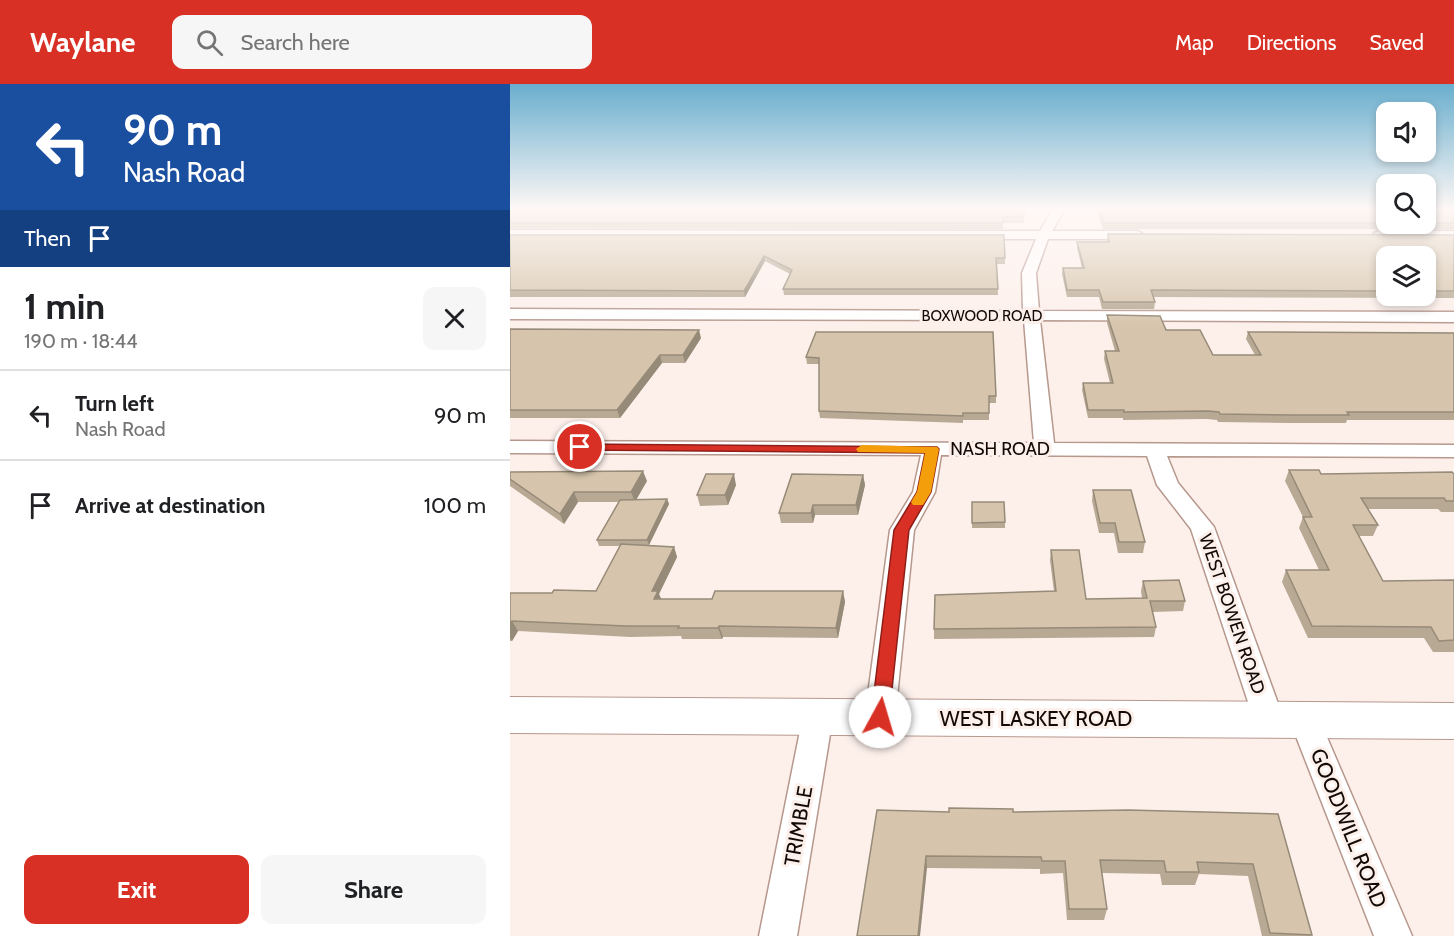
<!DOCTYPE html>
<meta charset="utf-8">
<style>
:root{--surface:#fff;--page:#f6f6f6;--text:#202124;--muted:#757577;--line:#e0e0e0;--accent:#d93025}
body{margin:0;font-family:Cabin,sans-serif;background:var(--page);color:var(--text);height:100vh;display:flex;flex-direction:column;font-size:22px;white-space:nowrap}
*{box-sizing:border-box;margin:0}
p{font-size:20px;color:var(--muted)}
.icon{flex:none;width:33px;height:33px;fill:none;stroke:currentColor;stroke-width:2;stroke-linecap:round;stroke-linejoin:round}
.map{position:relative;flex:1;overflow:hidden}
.drawer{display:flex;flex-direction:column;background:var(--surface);width:510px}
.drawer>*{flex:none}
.top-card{background:#1a4fa0;color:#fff;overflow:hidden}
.tools{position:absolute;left:866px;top:18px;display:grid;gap:12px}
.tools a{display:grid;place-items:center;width:60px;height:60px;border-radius:12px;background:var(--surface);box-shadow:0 3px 9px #0003;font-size:30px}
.pin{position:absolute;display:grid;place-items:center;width:51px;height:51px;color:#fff;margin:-26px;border:3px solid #fff;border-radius:50%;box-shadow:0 2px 6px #0007}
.me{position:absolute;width:66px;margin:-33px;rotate:6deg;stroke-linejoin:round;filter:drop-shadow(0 0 4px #0008)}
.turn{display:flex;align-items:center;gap:21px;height:126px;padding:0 24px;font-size:27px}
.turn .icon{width:78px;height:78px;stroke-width:2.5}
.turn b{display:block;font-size:42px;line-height:51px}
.then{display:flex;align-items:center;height:57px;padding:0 24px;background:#0003;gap:12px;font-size:22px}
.round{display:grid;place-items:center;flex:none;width:63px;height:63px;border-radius:12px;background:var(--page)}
.overview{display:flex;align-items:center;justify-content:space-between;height:102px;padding:0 24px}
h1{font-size:36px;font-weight:700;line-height:45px}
.cta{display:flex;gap:12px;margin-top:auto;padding:12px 24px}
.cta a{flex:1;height:69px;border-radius:12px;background:var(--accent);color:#fff;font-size:24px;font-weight:700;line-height:69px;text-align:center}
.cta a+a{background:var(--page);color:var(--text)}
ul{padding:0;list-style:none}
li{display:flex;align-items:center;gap:18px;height:90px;padding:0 24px;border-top:2px solid var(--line)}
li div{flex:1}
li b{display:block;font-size:22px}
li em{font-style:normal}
header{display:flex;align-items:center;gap:36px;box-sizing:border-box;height:84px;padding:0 30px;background:var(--accent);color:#fff}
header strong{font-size:28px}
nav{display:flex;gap:33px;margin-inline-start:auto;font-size:21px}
.search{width:420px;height:54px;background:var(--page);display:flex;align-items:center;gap:15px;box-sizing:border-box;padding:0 21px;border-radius:12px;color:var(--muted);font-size:22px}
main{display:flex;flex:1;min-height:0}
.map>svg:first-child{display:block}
</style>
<header>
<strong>Waylane</strong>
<div class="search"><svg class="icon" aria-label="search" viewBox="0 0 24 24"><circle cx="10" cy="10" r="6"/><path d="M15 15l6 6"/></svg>Search here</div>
<nav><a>Map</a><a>Directions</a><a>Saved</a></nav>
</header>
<main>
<section class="drawer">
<div class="top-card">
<div class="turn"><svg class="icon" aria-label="left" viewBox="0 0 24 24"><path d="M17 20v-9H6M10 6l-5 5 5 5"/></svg><div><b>90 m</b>Nash Road</div></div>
<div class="then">Then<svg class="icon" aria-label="arrive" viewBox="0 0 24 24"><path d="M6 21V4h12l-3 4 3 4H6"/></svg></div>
</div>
<div class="overview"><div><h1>1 min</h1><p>190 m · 18:44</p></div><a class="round"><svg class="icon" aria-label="close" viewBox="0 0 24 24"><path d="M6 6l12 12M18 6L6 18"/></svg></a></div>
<ul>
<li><svg class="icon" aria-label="left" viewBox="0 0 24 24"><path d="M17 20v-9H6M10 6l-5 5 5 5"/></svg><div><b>Turn left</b><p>Nash Road</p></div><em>90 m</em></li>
<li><svg class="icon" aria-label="arrive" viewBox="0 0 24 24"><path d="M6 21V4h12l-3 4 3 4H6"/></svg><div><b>Arrive at destination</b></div><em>100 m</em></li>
</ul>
<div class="cta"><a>Exit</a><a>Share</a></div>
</section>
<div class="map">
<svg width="944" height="852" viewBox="0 0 944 852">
<rect width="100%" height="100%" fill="#fdf0eb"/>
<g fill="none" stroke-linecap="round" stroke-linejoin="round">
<g stroke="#b6988d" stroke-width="3">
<path id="minor" d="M543 125H555L542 147H628L634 151 628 155H538L526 189 529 227 944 228V238L530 236 544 359 944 361V373L657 372 668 399 704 443 774 636 770 645 759 649 748 645 744 636 681 445 647 401 637 372 431 371 425 408 404 446 385 633 381 642 370 646 359 642 355 633 380 446 403 408 411 371 0 369V357L524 359 514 236 0 235V225L513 227 512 189 526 155 0 154V146L530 147Z
M868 147H944V155L864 154 862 151Z
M308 619 319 623 323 632 287 852H249L293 632 297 623Z
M795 624 806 628 810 637 902 852H864L780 637 784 628Z"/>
</g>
<g stroke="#b6988d" stroke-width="2">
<path id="secondary" d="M0 613 944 619V655L0 649Z"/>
</g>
<use href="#minor" fill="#fff" fill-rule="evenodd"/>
<use href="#secondary" fill="#fff" fill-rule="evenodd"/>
</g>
<path fill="#b8a994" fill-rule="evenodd" d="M0 125 514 133V139H493V145L0 144Z
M586 125H876V140H915V125H944V145H593Z
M598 150 944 151V214L643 213 645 218 644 225H592L589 213H557L552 190 553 184H572L567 164V158H597ZM876 172H915V212H876Z
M0 151 495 174V180H487L488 211H274L273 205 280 190 255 177 235 213H0Z
M597 231 656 246 703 271H745L736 255 738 248 944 249V336H837L836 339H780L708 338 707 336 697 335 613 336V334H578L572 306 573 299H600L594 275 595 267H605L597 239Z
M0 245 191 254 175 279H152L110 334H0Z
M306 248 486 312V319H479V336H453V339L310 334 309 327V280H297L296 273Z
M779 386 811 390H944V428H931L928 425H858L868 441 863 452H849L873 497 944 496V568H923L914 554H798L772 498 776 486H809L789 444 793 433 775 397Z
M0 388 137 397 126 415H157L159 420 139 461H130L164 463 167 473 149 510 151 515H202L333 507 335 518 328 554 213 553 212 555H172L171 552 120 553 8 547 2 557H0V509H42L86 507 110 462H89L87 456 109 418H68L54 440 0 402Z
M353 391 355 401 348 431H305L303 439H271L269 429Z
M226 401 218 421 190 422 187 411Z
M583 406 635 458 633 469H608L604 449H589L582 417Z
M462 418 495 438V444H462Z
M541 466 576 515 632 514 631 507 633 497 675 517 673 527 642 528 646 543 644 553 424 555V545L544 508 540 476Z
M439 728H503L768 730 802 851 801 852H752L738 792 689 790 685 801H652L650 790 592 789 597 825 594 836H557L553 789 530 790V785L417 784 347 852Z"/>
<path fill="#968a78" d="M254 172 255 177 235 213 234 207Z
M189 246 191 254 175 279 173 271Z
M150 271 152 279 110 334 107 326Z
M133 387 137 397 125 418 121 408Z
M224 390 226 401 218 421 215 411Z
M353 391 355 401 348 431 346 421Z
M64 408 68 418 54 440 50 430Z
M157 415 159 420 139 461 137 456Z
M303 421 305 431 303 439 301 429Z
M164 463 167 473 149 510 152 517 148 525 142 507Z
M333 507 335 518 328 554 326 544Z
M2 537 8 547 2 557 0 554V540Z
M209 542 213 553 212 555 208 544Z
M416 772 417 784 410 852H408Z"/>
<path fill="#d6c5ac" stroke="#968a78" stroke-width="1.5" d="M0 125H514V133H493V139H0Z
M589 125H876V139H594Z
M915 125H944V139H915Z
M598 150 944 151V207H915V172H876V207L641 206 645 218H593L589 206H557L553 184H574L567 158H599Z
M0 151H494L495 174H486L488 205H273L282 186 254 172 234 207 0 206Z
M597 231 650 232 656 246H690L703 271H751L738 248 944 249V328H837L839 331H782L710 330 709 328 698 327 614 328V326H578L573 299H603L595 267H609Z
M0 245 189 246 173 271H150L107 326H0Z
M306 248H483L486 312H479V329H453V332L309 327V274L296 273Z
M779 386H809L811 390 942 388 944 390V417H936L934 414H851L868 441H843L873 497 944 496V556L929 557 921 543 802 542 776 486H819L793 433H802Z
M133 387 121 408H64L50 430 0 395V388Z
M196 390H224L215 411H187Z
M282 390 353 391 346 421H303L301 429H269Z
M583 406H621L635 458H609L605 439H590Z
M157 415 137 456H87L110 416Z
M462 418H494L495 438 462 439Z
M111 460 164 463 142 507H148L144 515H202L205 507H333L326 544 209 542 208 544H168L169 542H116L2 537 0 540V509H42L44 506 86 507Z
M541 466H569L576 515 637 514 633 497 669 496 675 517H640L646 543 424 545 425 511 546 507Z
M439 724 503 725V728L618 726 768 730 802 851 760 849 743 780 687 778 689 788H656L654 777 590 776 597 825H559L555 777H532L531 773 416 772 408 852H347L367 726 439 728Z"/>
<linearGradient id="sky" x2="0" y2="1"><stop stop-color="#69aece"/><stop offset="0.51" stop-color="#fef8f6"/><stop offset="1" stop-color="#fef8f6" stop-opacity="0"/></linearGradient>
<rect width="944" height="245" fill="url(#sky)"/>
<path fill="#d93025" stroke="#8d1f18" stroke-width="1.5" d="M70 360 427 363 429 365 421 408 399 446 379 633 377 638 370 640 364 638 361 633 384 446 407 408 415 369 66 366 64 363Z"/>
<path fill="#f59e0b" d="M352 361 427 363 429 365 421 408 413 421H403L401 418 407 408 415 369 348 368 346 365Z"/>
<g text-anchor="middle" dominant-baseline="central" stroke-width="6" stroke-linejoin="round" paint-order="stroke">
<g font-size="15" fill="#130a06" stroke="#fdf0eb">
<text x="472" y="232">BOXWOOD ROAD</text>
</g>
<g font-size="18" fill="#130a06" stroke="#fdf0eb">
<text x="490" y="365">NASH ROAD</text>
<text transform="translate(722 530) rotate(71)">WEST BOWEN ROAD</text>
</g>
<g font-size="21" fill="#130a06" stroke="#fdf0eb">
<text x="526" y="634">WEST LASKEY ROAD</text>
<text transform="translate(288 742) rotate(-80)">TRIMBLE</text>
<text transform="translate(839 744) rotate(68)">GOODWILL ROAD</text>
</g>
</g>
</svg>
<div class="tools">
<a><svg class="icon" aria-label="sound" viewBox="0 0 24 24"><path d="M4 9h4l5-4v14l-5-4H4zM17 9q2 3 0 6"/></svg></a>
<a><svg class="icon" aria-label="search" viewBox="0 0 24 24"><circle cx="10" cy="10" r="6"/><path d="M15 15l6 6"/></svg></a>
<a><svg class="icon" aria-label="layers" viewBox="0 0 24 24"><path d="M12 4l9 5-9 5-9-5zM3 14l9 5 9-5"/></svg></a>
</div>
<div class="pin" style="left:70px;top:363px;background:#d93025"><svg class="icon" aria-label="arrive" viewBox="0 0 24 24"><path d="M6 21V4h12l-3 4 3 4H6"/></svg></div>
<svg class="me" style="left:370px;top:633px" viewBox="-20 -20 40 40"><circle r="19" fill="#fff"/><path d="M0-13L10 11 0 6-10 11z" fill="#d93025"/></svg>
</div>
</main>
